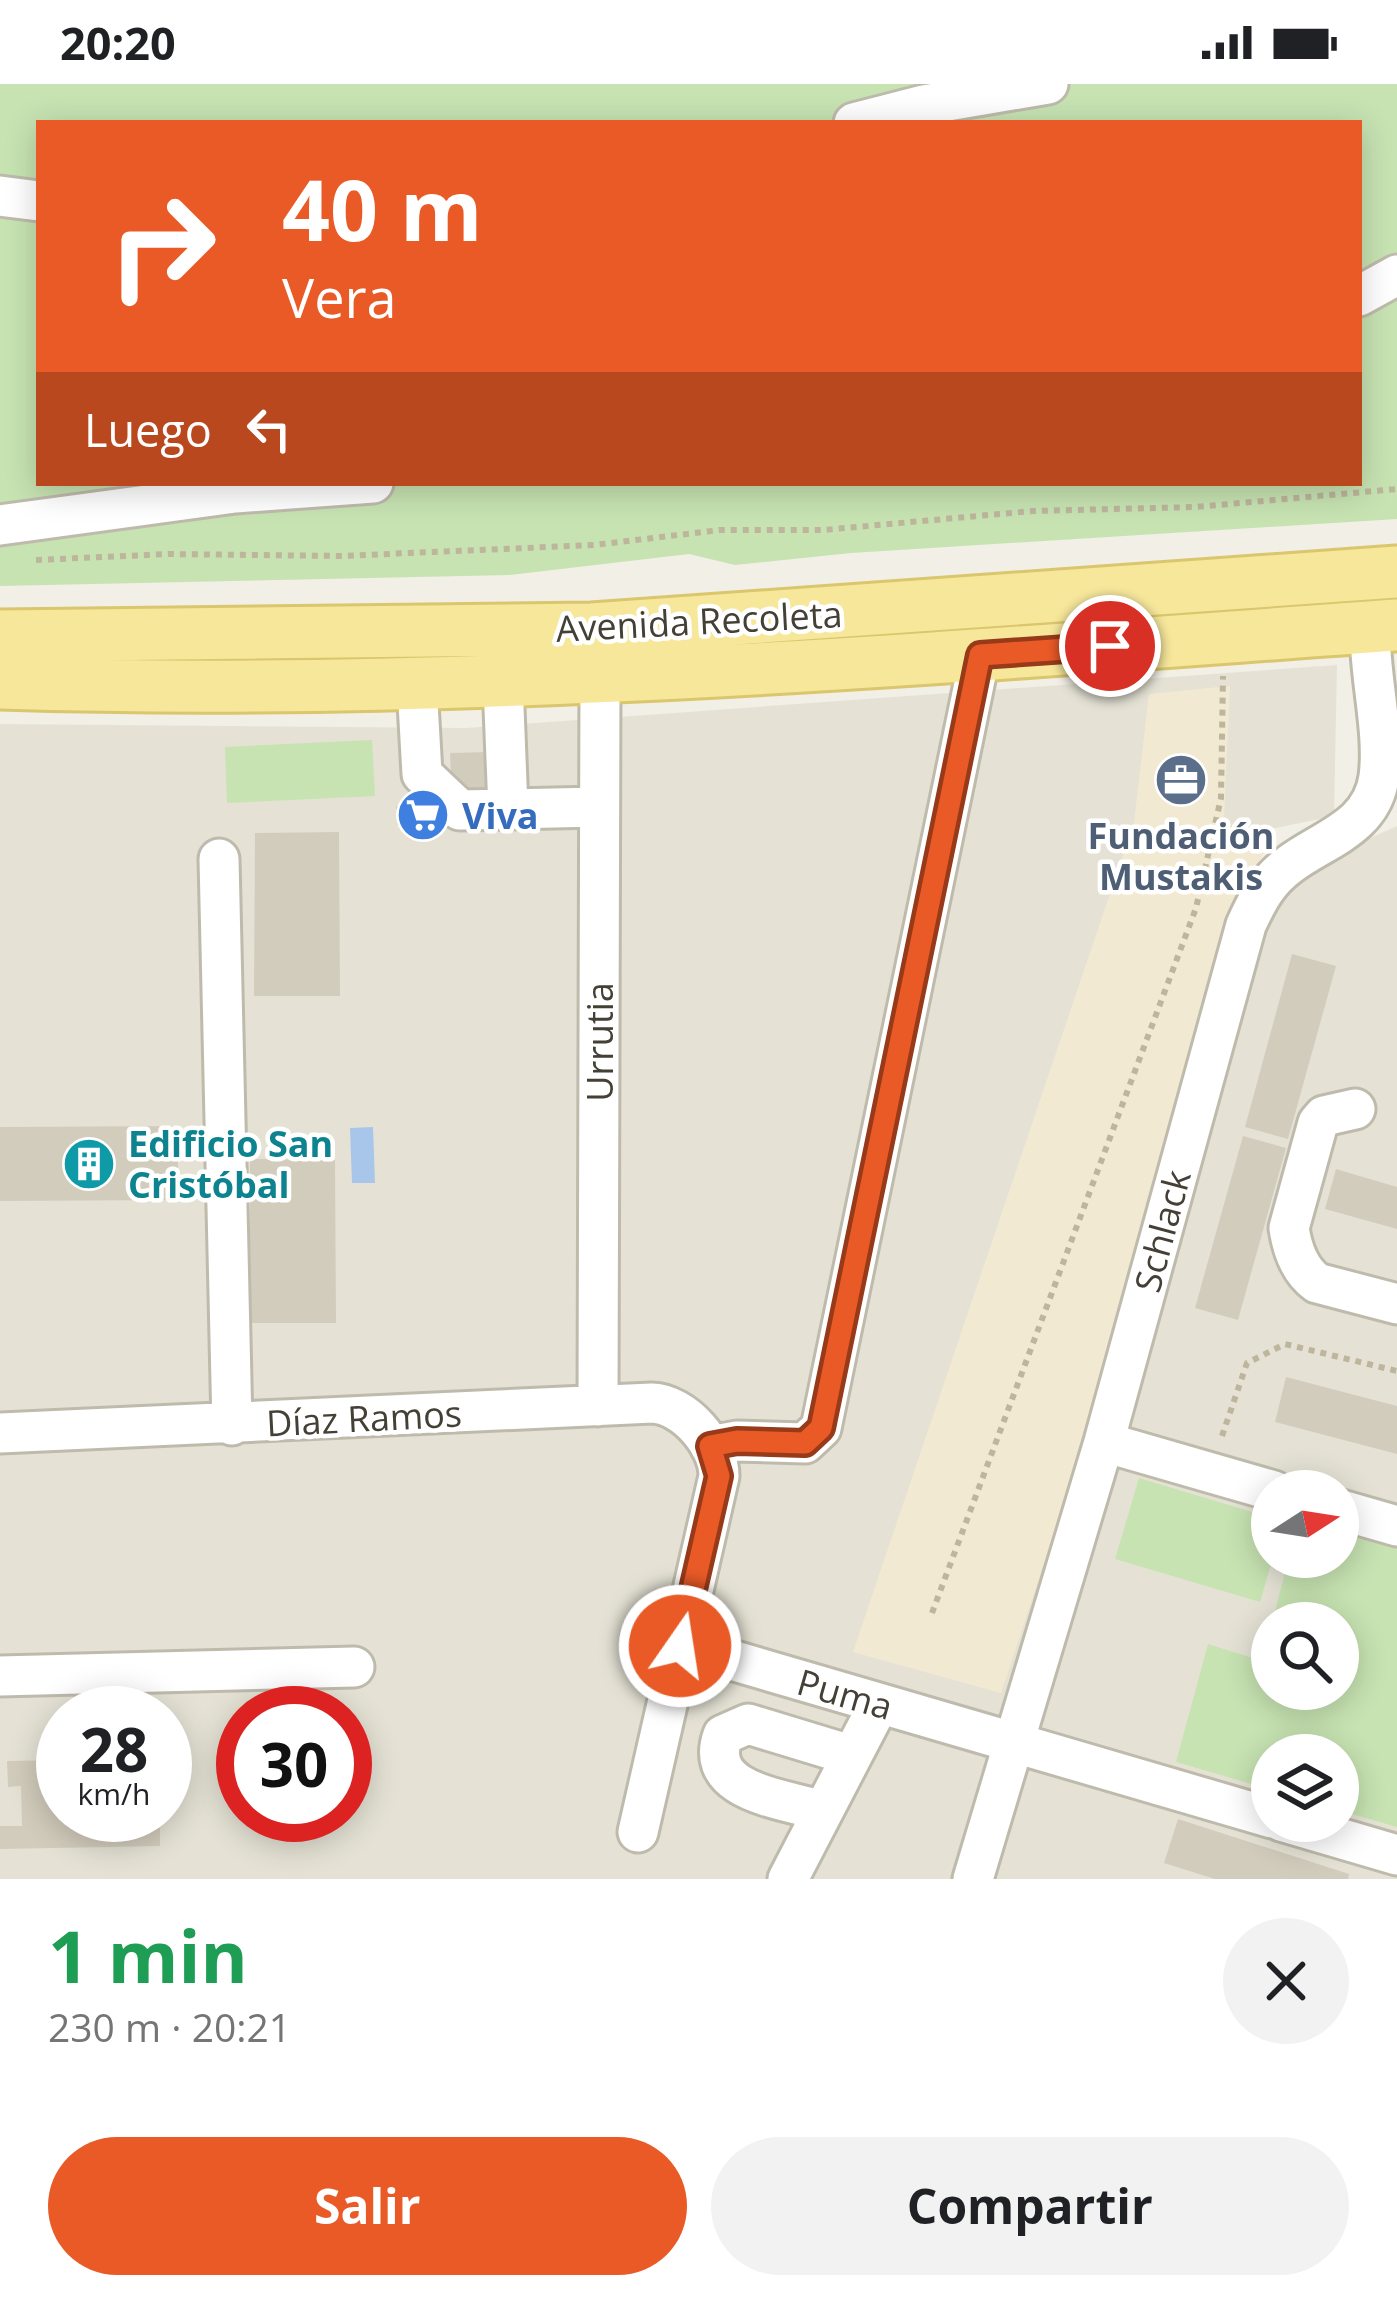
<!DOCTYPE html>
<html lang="es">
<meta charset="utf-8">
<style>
:root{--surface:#fff;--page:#f2f2f2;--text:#202124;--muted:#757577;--accent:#e95a26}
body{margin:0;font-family:"Open Sans",sans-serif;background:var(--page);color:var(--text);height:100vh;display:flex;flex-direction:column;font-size:45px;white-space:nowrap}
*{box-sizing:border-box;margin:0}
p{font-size:39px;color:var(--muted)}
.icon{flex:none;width:66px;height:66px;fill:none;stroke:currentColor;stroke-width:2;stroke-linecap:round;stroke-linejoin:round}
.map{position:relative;height:1795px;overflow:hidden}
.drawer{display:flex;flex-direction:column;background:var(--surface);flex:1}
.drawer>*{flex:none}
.banner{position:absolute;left:36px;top:36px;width:1326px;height:366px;border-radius:0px;box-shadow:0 6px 30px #0003;background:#e95a26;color:#fff;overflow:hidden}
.needle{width:78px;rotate:78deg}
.fabs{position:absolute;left:1251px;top:1386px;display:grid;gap:24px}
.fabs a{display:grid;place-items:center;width:108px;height:108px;border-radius:50%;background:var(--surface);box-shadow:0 6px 30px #0003;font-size:60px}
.speed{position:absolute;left:36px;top:1602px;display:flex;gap:24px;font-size:60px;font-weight:700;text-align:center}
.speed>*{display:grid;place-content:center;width:156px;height:156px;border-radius:50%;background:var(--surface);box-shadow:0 6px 30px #0003;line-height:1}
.speed small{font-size:30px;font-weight:400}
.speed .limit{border:18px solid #d22;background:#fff;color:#111}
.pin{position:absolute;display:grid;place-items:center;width:102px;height:102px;color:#fff;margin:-51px;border:6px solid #fff;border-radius:50%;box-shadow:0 3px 12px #0007}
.me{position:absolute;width:132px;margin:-66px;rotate:13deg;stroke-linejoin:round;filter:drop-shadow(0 0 9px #0008)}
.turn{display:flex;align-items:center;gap:42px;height:252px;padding:0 48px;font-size:54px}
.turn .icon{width:156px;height:156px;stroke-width:2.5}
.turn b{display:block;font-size:84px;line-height:102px}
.then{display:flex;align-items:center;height:114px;padding:0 48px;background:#0003;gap:24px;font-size:45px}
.round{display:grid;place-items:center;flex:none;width:126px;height:126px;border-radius:63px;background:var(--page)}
.summary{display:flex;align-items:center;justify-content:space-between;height:204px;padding:0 48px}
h1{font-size:72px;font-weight:700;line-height:90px;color:#1e9e55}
.cta{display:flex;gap:24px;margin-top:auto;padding:24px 48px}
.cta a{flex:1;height:138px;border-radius:72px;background:var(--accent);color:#fff;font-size:48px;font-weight:700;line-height:138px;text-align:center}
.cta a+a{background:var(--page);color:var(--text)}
.status{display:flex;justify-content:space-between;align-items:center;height:84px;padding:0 60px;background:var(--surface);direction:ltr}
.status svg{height:33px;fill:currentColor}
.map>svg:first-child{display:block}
</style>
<div class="status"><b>20:20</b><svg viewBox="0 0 49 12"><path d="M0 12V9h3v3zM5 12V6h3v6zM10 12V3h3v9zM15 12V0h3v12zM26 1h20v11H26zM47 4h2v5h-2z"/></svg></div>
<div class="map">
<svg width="1397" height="1795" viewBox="0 0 1397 1795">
<rect width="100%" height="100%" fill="#f2efe6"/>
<path fill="#e5e2d5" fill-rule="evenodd" d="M1337 581 1334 732 1266 746 956 1795H0V640L466 644ZM63 1629H165V1731H63ZM243 1629H345V1731H243Z
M1397 742V1795H989L1267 816 1314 779ZM1272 1407H1338V1473H1272ZM1272 1539H1338V1605H1272ZM1272 1671H1338V1737H1272Z"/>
<path fill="#f2e9d2" d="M1230 602 1223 757 1263 769 1102 1304 1001 1609 853 1568 1134 739 1149 610Z"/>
<path fill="#c7e3b2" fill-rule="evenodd" d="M0 0H1397V435L851 469 735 481 689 470 510 491 0 502ZM39 39H1359V399H39Z
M372 656 375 712 227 719 225 663Z
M1139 1394 1272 1434 1273 1473 1260 1518 1115 1475Z
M1338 1449 1397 1464V1743L1338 1726V1671H1272V1706L1176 1678 1208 1560 1262 1577 1272 1540V1605H1338V1539H1272L1289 1473H1338Z"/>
<path fill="#a7c6ea" d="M373 1043 375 1099H352L350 1044Z"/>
<path fill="#d2ccbc" d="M488 668 490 710 452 712 450 669Z
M396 722H449V740L397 741Z
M339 748 340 912H254L255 749Z
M1292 870 1336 882 1288 1055 1245 1043Z
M178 1042V1116L0 1117V1043Z
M1243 1052 1286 1064 1238 1236 1195 1224Z
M250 1075 335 1076 336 1239H250Z
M1336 1085 1397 1103V1145L1325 1125Z
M1286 1293 1397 1322V1370L1275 1338Z
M63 1676V1731H142V1744H160V1762L0 1765V1742H22L21 1702 8 1703 7 1677Z
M1178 1735 1349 1790 1348 1795H1215L1164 1779Z"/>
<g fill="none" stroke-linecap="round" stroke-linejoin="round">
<g stroke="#bfbbac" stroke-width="45">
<path id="minor" d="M854 39 924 21 1048 0
M0 112 39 117
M1359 212 1397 191
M0 441 235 409 373 399
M503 598 508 725
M417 601 422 690 460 726 599 723
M219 775 232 1341
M1355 1025 1324 1032 1318 1039 1289 1144C1292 1164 1300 1187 1317 1199L1397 1220
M598 1322 600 594
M0 1349 652 1319C684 1320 719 1360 719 1392L638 1748
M1104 1358 1274 1407
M710 1362 737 1357 805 1359 821 1344 980 571
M1338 1425 1397 1442
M680 1561 1272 1734
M0 1592 354 1583
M822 1727C781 1714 702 1708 723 1651L748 1640 850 1671
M1281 1737 1397 1771
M788 1795 879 1620
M973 1795 1104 1358 1246 841C1257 817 1267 797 1289 781 1323 755 1372 744 1379 693 1385 647 1369 591 1370 543"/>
</g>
<g stroke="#dac66c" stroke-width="57">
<path id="major" d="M0 552 592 545 1397 488
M0 599C467 614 932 574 1397 541"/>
</g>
<path stroke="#bdb59c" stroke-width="6" stroke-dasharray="6 6" stroke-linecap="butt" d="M36 476 169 470 341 472 594 461 720 446H823L1033 427 1196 423 1397 405
M1222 1352 1247 1279 1285 1260 1397 1287
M932 1529 1196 824 1221 714 1223 592"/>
<use href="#minor" stroke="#fff" stroke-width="39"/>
<use href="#major" stroke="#f6e79b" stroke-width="51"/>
</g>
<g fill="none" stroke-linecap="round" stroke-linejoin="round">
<g stroke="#973a19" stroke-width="30">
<path id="route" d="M680 1562 719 1392 710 1362 737 1357 805 1359 821 1344 980 571 1110 562"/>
</g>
<use href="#route" stroke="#e95a26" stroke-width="21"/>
</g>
<defs>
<g id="office-disc" transform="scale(2.7)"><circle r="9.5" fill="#5c6f8a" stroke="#fff"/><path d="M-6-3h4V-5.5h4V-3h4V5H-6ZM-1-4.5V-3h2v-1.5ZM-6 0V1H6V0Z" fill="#fff"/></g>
<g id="supermarket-disc" transform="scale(2.7)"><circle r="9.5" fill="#3f7fe0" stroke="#fff"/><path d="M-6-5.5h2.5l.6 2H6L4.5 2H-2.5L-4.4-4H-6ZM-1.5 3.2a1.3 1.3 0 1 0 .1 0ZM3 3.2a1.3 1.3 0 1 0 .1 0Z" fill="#fff"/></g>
<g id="building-disc" transform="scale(2.7)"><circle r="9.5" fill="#0f9aa8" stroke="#fff"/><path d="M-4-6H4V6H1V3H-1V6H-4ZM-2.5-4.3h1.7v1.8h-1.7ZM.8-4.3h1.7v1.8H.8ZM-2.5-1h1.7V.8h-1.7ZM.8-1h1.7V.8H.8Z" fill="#fff"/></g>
</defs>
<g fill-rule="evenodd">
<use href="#office-disc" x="1181" y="696"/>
<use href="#supermarket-disc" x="423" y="731"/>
<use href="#building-disc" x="89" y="1080"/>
</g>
<g text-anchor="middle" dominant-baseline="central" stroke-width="9" stroke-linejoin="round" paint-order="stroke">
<g font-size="36" fill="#444036" stroke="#fff">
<text transform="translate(699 537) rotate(-3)">Avenida Recoleta</text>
<text transform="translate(599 958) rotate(-90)">Urrutia</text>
<text transform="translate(1162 1147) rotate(-75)">Schlack</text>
<text transform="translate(364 1334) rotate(-3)">Díaz Ramos</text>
<text transform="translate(845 1610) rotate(16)">Puma</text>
</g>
<g font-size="36" font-weight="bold" fill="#366cbe" stroke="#fff" text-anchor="start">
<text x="462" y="731">Viva</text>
</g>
<g font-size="36" font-weight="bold" fill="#4e5e75" stroke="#fff">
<text x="1181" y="751">Fundación<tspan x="1181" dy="41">Mustakis</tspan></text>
</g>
<g font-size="36" font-weight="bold" fill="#0d838f" stroke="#fff" text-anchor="start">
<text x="128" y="1059">Edificio San<tspan x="128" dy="41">Cristóbal</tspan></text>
</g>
</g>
</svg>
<div class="fabs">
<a><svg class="needle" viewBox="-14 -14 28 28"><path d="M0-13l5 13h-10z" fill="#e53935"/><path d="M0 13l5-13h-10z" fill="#757577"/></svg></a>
<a><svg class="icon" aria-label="search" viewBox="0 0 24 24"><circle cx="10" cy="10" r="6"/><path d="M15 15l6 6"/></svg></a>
<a><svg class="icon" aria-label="layers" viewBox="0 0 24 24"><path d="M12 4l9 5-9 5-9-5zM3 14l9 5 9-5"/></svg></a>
</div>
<div class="speed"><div>28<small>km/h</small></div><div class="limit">30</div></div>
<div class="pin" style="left:1110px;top:562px;background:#d93025"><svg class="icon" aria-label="arrive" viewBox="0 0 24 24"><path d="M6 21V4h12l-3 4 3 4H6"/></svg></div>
<svg class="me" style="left:680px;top:1562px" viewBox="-20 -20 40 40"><circle r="17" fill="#e95a26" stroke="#fff" stroke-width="3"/><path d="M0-11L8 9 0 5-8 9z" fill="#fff"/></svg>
<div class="banner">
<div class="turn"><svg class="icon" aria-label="right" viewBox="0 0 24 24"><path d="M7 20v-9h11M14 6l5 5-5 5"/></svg><div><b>40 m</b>Vera</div></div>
<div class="then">Luego<svg class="icon" aria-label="left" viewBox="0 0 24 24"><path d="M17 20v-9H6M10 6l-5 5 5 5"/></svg></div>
</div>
</div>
<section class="drawer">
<div class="summary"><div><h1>1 min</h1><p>230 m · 20:21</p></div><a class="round"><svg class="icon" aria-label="close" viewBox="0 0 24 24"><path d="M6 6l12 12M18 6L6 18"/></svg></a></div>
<div class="cta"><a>Salir</a><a>Compartir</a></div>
</section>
